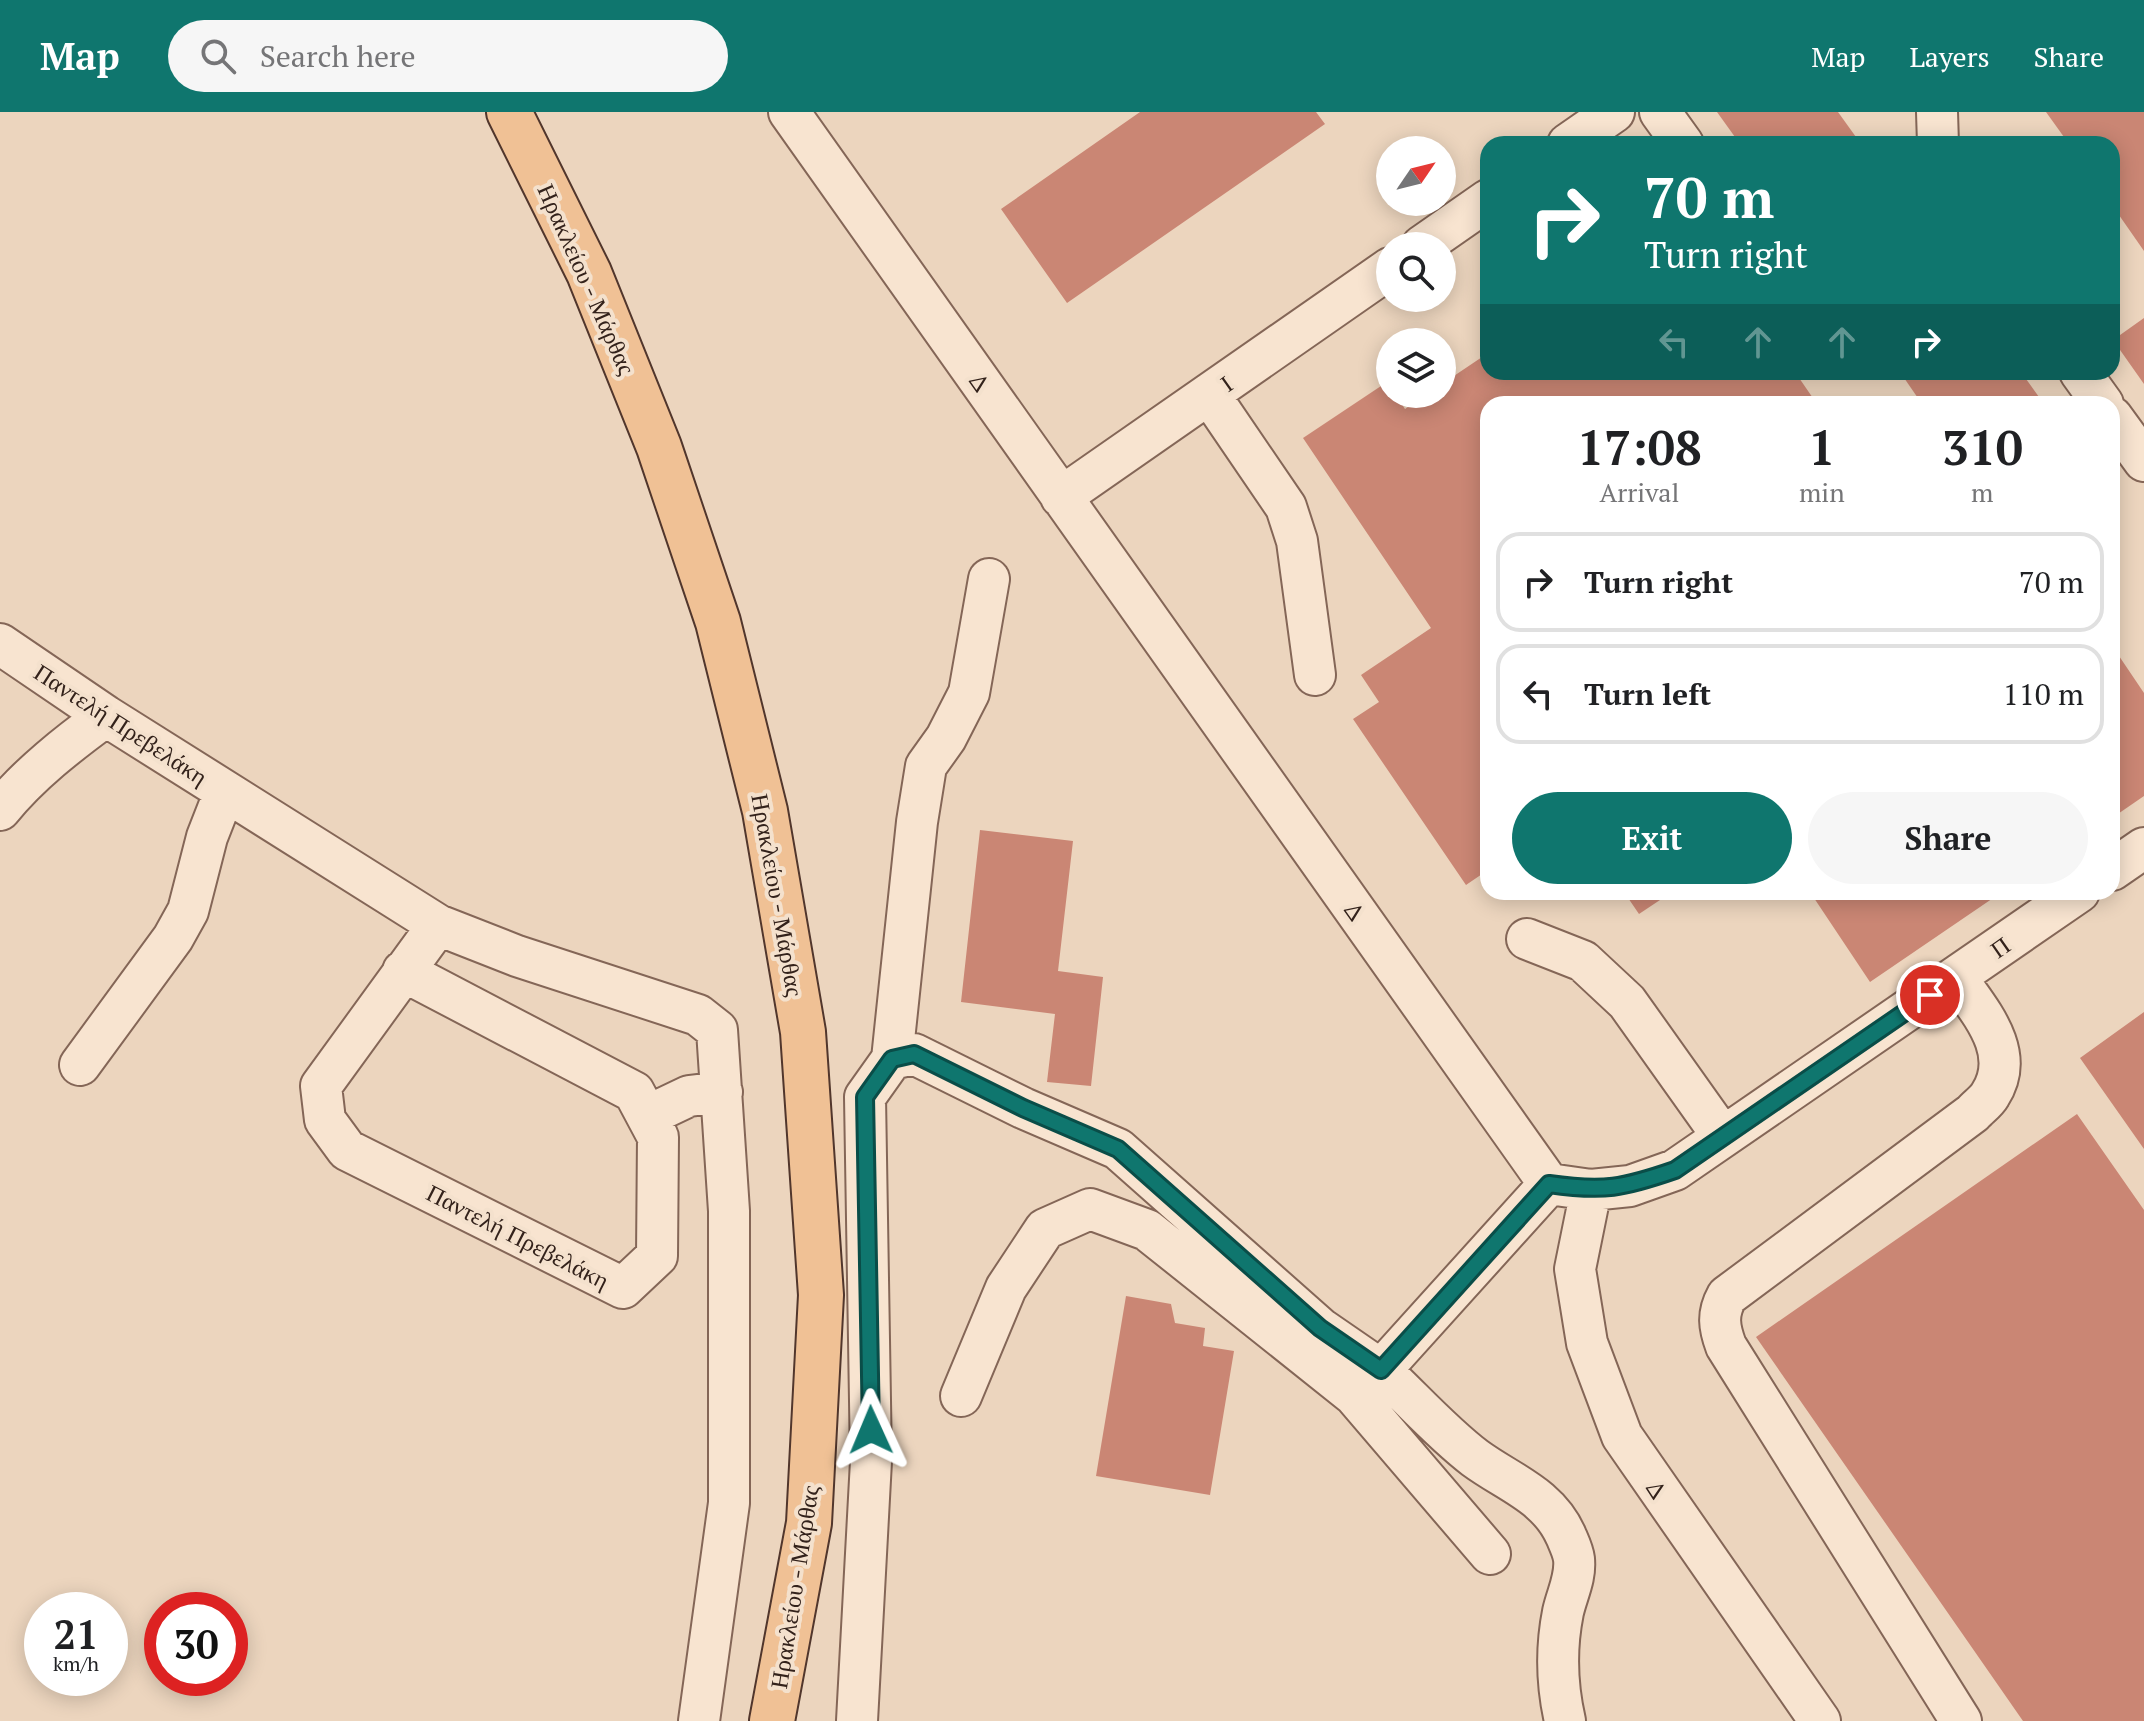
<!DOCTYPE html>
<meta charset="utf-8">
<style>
:root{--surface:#fff;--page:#f6f6f6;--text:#202124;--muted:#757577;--line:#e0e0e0;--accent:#0f766e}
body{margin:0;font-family:"PT Serif",serif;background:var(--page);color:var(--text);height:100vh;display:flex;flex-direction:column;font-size:30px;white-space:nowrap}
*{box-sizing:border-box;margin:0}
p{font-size:26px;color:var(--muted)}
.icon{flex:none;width:44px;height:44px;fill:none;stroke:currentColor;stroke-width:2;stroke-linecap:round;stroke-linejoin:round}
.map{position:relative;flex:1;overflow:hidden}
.details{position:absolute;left:1480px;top:284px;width:640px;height:504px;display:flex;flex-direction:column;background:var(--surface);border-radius:24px;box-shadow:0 4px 20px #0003}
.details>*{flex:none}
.hud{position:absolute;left:1480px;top:24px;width:640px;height:244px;border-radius:24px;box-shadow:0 4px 20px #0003;background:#0f766e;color:#fff;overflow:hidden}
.needle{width:52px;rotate:55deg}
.buttons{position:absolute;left:1376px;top:24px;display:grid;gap:16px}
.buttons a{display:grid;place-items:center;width:80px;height:80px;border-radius:50%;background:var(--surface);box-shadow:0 4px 20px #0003;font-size:40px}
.speed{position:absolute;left:24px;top:1480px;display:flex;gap:16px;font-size:40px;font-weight:700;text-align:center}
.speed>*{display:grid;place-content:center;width:104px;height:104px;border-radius:50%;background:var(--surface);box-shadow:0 4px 20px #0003;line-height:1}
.speed small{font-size:20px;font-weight:400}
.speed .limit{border:12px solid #d22;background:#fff;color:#111}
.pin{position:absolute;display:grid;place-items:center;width:68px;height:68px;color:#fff;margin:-34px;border:4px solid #fff;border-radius:50%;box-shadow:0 2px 8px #0007}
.me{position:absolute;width:88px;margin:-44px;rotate:359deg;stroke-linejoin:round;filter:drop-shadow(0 0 6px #0008)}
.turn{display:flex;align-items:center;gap:28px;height:168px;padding:0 32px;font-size:36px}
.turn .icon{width:104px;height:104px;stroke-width:2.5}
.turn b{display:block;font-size:56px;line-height:68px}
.lanes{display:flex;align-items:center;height:76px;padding:0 32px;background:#0003;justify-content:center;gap:40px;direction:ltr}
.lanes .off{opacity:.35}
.eta{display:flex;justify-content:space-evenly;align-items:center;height:136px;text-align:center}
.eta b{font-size:48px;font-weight:700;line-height:56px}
.primary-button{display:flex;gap:16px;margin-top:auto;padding:16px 32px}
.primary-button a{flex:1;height:92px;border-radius:48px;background:var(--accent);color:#fff;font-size:32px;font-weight:700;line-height:92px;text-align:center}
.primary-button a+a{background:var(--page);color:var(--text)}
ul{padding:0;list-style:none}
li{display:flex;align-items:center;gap:24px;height:100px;margin:0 16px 12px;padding:0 16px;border:4px solid var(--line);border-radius:24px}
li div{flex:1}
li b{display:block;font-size:30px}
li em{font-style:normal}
header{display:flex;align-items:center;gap:48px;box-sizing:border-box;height:112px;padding:0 40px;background:var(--accent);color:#fff}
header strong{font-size:38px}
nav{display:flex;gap:44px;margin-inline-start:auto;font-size:28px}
.search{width:560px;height:72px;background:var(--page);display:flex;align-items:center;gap:20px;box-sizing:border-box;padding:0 28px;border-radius:44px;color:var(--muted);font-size:30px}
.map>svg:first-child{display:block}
</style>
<header>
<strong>Map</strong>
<div class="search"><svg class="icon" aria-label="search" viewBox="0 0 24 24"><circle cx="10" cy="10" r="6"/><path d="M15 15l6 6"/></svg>Search here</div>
<nav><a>Map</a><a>Layers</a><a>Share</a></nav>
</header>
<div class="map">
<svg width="2144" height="1609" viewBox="0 0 2144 1609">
<rect width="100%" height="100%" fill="#ecd5be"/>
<path fill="#ca8674" d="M1140 0H1316L1325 12 1067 191 1001 97Z
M1717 0H1838L1861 32H1740Z
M2046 0H2144V139L2112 93V32H2069Z
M2144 206V272L2113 228Z
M1488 241V260H1795L1817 292H1488V758L1466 773 1353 607 1379 590 1361 563 1431 516 1303 326 1387 270 1390 282H1395L1405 297 1427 282H1442V272Z
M1900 260H2021L2044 292H1922Z
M2117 541 2144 581V684L2112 706V544Z
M980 718 1073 729 1058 859 1103 865 1091 974 1047 970 1055 902 961 890Z
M1624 780H1672L1639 802Z
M1810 780H2002L1870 870Z
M2144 900V1037L2080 946Z
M2077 1002 2144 1098V1609H2023L1756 1225Z
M1126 1184 1171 1192 1175 1211 1205 1216 1203 1234 1234 1239 1210 1383 1096 1364Z"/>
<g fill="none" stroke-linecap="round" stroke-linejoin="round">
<g stroke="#846657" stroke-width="44">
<path id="minor" d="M789 0 1549 1072 1591 1078 1575 1157 1587 1231 1622 1324 1820 1609
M1660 0 1683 32
M1937 0 1938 32
M1568 32 1614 0
M1422 134 1488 88
M2080 260 2103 292
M1209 282 1286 395 1297 429 1315 563
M2112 305 2144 349
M1061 385 1390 156
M0 532 106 604 438 813 517 844 698 903 717 918 729 1099V1391L699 1609
M0 698C29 662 69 631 106 604
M2112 758 2144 736
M1527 827 1583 849 1627 890 1723 1025
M403 859 634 980 658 1025 657 1144 623 1176 347 1038 325 1008 321 974 438 813
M1956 865C1979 899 2018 940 1990 983 1986 990 1978 995 1973 1001L1727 1184C1717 1202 1719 1215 1726 1234L1961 1609
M892 947 917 710 926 654 946 626 969 581 989 467
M80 953 173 826 188 799 207 725 225 679
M647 1004 689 984 722 980
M1549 1072 1381 1258C1411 1286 1442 1321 1475 1346 1509 1371 1548 1383 1566 1424 1569 1431 1573 1439 1574 1447 1576 1466 1567 1482 1563 1500 1556 1535 1557 1574 1565 1609
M1591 1078 1630 1074 1675 1058 2079 780
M961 1284 1006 1176 1045 1117 1090 1097 1147 1118 1354 1283 1490 1442
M857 1609 871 1349 865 985 892 947 914 942 1023 996 1118 1037 1320 1216 1381 1258 1354 1283"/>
</g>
<g stroke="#51362c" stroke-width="48">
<path id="major" d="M509 0 589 161 659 335 718 510 765 699 803 920 821 1183 809 1411 772 1609"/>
</g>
<use href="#minor" stroke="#f8e4d0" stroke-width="40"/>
<use href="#major" stroke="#f0c195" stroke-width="44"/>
</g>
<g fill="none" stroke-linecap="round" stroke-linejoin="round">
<g stroke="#0a4d48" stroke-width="20">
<path id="route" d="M871 1318 865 985 892 947 914 942 1023 996 1118 1037 1320 1216 1381 1258 1549 1072C1604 1080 1623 1076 1675 1058L1930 883"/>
</g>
<use href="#route" stroke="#0f766e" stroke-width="14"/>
</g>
<g text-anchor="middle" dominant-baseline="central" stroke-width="8" stroke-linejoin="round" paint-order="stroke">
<g font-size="24" fill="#33221b" stroke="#f4e1cd">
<text transform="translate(587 167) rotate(66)">Ηρακλείου - Μάρθας</text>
<text transform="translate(980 270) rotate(55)">Δ</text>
<text transform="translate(1226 271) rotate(-35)">Ι</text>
<text transform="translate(121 612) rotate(33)">Παντελή Πρεβελάκη</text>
<text transform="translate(778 783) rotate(80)">Ηρακλείου - Μάρθας</text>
<text transform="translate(1355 799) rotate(55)">Δ</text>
<text transform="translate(2000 835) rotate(-35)">Π</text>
<text transform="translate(518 1124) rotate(27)">Παντελή Πρεβελάκη</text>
<text transform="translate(1657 1377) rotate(57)">Δ</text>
<text transform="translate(794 1475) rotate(-81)">Ηρακλείου - Μάρθας</text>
</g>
</g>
</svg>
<div class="buttons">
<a><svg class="needle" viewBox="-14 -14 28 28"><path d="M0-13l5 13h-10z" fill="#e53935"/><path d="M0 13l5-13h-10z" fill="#757577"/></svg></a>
<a><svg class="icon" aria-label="search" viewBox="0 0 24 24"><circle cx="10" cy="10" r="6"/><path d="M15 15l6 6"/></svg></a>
<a><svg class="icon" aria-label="layers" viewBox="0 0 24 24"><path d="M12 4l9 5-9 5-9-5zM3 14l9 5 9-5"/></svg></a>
</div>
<div class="speed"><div>21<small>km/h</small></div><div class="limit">30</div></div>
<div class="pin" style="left:1930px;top:883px;background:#d93025"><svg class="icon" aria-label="arrive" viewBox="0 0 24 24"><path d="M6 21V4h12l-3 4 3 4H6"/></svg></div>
<svg class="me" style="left:871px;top:1318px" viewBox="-20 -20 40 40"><path d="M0-17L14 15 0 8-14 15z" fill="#0f766e" stroke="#fff" stroke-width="4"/></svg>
<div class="hud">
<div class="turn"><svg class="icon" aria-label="right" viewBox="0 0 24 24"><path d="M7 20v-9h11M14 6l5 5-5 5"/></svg><div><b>70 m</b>Turn right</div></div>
<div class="lanes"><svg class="icon off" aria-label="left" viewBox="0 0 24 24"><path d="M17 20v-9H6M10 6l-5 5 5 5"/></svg><svg class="icon off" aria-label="ahead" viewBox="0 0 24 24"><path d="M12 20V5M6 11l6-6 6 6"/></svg><svg class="icon off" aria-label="ahead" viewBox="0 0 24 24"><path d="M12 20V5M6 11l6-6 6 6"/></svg><svg class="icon" aria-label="right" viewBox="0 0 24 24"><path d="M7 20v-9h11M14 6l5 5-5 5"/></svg></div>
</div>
<section class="details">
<div class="eta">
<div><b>17:08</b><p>Arrival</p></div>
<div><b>1</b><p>min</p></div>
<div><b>310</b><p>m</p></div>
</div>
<ul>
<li><svg class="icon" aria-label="right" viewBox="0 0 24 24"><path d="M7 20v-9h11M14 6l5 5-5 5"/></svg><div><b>Turn right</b></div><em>70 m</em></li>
<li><svg class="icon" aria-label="left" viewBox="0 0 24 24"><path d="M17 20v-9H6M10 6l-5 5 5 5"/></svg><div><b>Turn left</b></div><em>110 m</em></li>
</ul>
<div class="primary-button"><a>Exit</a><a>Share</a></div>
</section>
</div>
